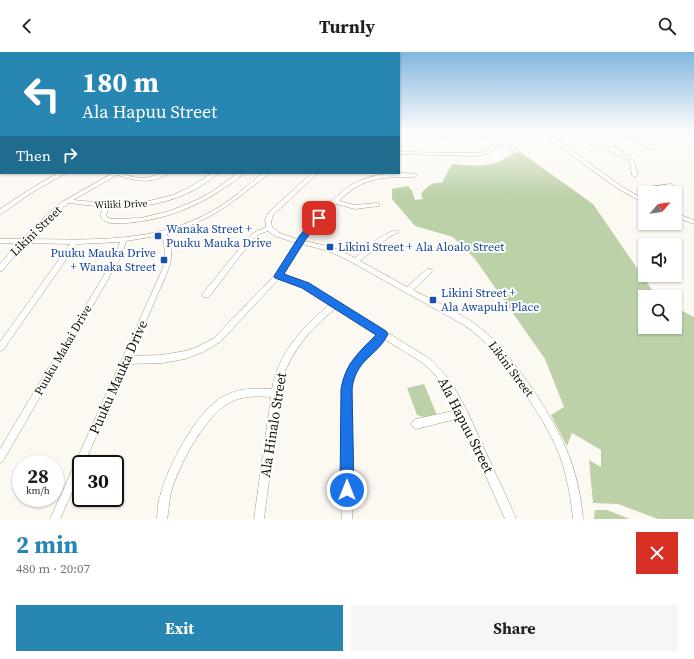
<!DOCTYPE html>
<meta charset="utf-8">
<style>
:root{--surface:#fff;--page:#f6f6f6;--text:#202124;--muted:#757577;--accent:#2787b2}
body{margin:0;font-family:"Source Serif 4",serif;background:var(--page);color:var(--text);height:100vh;display:flex;flex-direction:column;font-size:15px;white-space:nowrap}
*{box-sizing:border-box;margin:0}
p{font-size:13px;color:var(--muted)}
.icon{flex:none;width:22px;height:22px;fill:none;stroke:currentColor;stroke-width:2;stroke-linecap:round;stroke-linejoin:round}
.map{position:relative;height:467px;overflow:hidden}
.sheet{display:flex;flex-direction:column;background:var(--surface);flex:1}
.sheet>*{flex:none}
.top-card{position:absolute;left:0px;top:0px;width:400px;height:122px;box-shadow:0 1px 3px #0004;background:#2787b2;color:#fff;overflow:hidden}
.needle{width:26px;rotate:62deg}
.buttons{position:absolute;left:638px;top:134px;display:grid;gap:8px}
.buttons a{display:grid;place-items:center;width:44px;height:44px;border-radius:0px;background:var(--surface);box-shadow:0 1px 3px #0004;font-size:20px}
.speed{position:absolute;left:12px;top:403px;display:flex;gap:8px;font-size:20px;font-weight:700;text-align:center}
.speed>*{display:grid;place-content:center;width:52px;height:52px;border-radius:50%;background:var(--surface);box-shadow:0 1px 3px #0004;line-height:1}
.speed small{font-size:10px;font-weight:400}
.speed .limit{border:2px solid #111;border-radius:6px;background:#fff;color:#111}
.pin{position:absolute;display:grid;place-items:center;width:34px;height:34px;color:#fff;margin:-17px;border-radius:8px;box-shadow:0 2px 6px #0006}
.me{position:absolute;width:44px;margin:-22px;rotate:0deg;stroke-linejoin:round;filter:drop-shadow(0 0 3px #0008)}
.turn{display:flex;align-items:center;gap:14px;height:84px;padding:0 16px;font-size:18px}
.turn .icon{width:52px;height:52px;stroke-width:2.5}
.turn b{display:block;font-size:28px;line-height:34px}
.then{display:flex;align-items:center;height:38px;padding:0 16px;background:#0003;gap:8px;font-size:15px}
.round{display:grid;place-items:center;flex:none;width:42px;height:42px;border-radius:0px;background:var(--page)}
.summary{display:flex;align-items:center;justify-content:space-between;height:68px;padding:0 16px}
h1{font-size:24px;font-weight:700;line-height:30px;color:var(--accent)}
.button{display:flex;gap:8px;margin-top:auto;padding:8px 16px}
.button a{flex:1;height:46px;border-radius:0px;background:var(--accent);color:#fff;font-size:16px;font-weight:700;line-height:46px;text-align:center}
.button a+a{background:var(--page);color:var(--text)}
header{display:flex;justify-content:space-between;align-items:center;height:52px;padding:0 16px;background:var(--surface);font-size:18px;font-weight:700}
.map>svg:first-child{display:block}
</style>
<header><svg class="icon" aria-label="back" viewBox="0 0 24 24"><path d="M15 5l-7 7 7 7"/></svg>Turnly<svg class="icon" aria-label="search" viewBox="0 0 24 24"><circle cx="10" cy="10" r="6"/><path d="M15 15l6 6"/></svg></header>
<div class="map">
<svg width="694" height="467" viewBox="0 0 694 467">
<rect width="100%" height="100%" fill="#fcf9f3"/>
<path fill="#bdd1a9" d="M519 99 593 152 657 245H645V275H675V255L694 265V467H658L618 452 593 451 589 408 601 415V398L572 381 567 394 551 363 564 355 545 307 475 207 453 185 415 174 392 147V137L408 134 412 139 415 148 423 147 421 142C428 134 431 130 442 131L452 112C467 113 486 116 500 109 507 106 512 101 519 99Z
M424 332 437 363 424 365 417 363 407 336Z
M595 458H607L630 467H594Z"/>
<g fill="none" stroke-linecap="round" stroke-linejoin="round">
<g stroke="#ab9c7d" stroke-width="1">
<path id="minor" d="M499 79H503L498 90 509 92 519 99V101H515L506 94 497 93C491 102 484 103 474 104L399 102V100L480 101 487 98 494 90 480 86 399 83V81L480 84 495 87Z
M546 79H550L556 87 621 134 645 148V152L617 136 552 89Z
M567 79H572L585 87 609 96 615 95 623 98V99L621 101 634 109 638 123 635 125 632 123 630 110 628 108 607 98 581 89Z
M618 79H623L657 97 653 98Z
M0 101H1V103H0Z
M0 109H1V112L0 113Z
M113 121C123 121 132 126 142 126 151 126 159 121 168 121 152 133 134 129 117 123L73 148 115 152 145 150 173 143 190 135 212 121H218C189 148 147 157 109 155L106 163 108 166 111 167 141 166 170 159 199 147 213 139 238 121H244C238 127 231 132 224 136 195 156 163 168 127 171 117 171 105 174 100 163L104 155 69 151 51 165 29 187C92 188 158 191 214 158 232 148 247 133 263 121H269C263 127 256 132 249 137 221 160 201 171 167 182 171 193 173 204 169 216L131 304 162 303 185 299 197 295 214 286 276 222 296 191 275 184 268 179 259 182 252 188 209 245H203L202 243 203 241 248 186 255 180 266 175 265 167 270 159 312 121H318L273 163 271 170 272 175 280 181 299 188C302 182 305 177 309 172 318 162 343 136 355 131 373 122 396 119 416 122V124L414 125C381 125 363 125 339 149L355 153 377 151 379 152V154L355 157 336 152 313 175 304 189 332 195 355 206C365 198 386 177 398 179L399 180 389 185 360 209 407 235 427 217H431L432 219 431 221 413 238C434 249 461 261 479 275 497 289 511 307 524 325 557 372 578 409 583 467H573C571 448 568 429 562 410 553 383 537 359 521 336 505 312 488 289 464 273L346 207 328 199 302 192 282 223 300 228 312 234 430 307C459 333 472 371 488 405 497 426 508 446 516 467H505L460 366 416 377 413 375 411 372 413 369 416 367 457 358C448 341 439 324 424 312 411 303 397 295 384 287L356 316 352 328V467H342L344 328 350 311 377 283 336 256C311 277 293 296 282 327L264 467H254L271 345C259 344 246 344 235 348 207 358 179 413 171 440 169 449 169 458 167 467H157V465C158 457 158 448 161 441 169 412 197 358 224 344 239 336 256 336 272 337 278 301 303 275 330 252 312 241 300 233 279 227L220 290 203 300 185 307 162 311 128 312 84 412H81V420L60 467H50L163 216C166 205 165 195 162 183L126 189 122 203 3 409 0 411V397L116 203 120 190 77 192 3 298 0 299V290L70 192 25 191 2 219H0V212L18 191H0V187H22L40 169 62 150Z
M671 132 678 137V139H674L670 136 644 139 646 141 645 145 638 140 640 137 642 136Z
M675 161 694 168V172L675 165Z"/>
</g>
<g stroke="#ab9c7d" stroke-width="1">
<path id="major" d="M58 121H66L31 141 0 163V157L27 139Z"/>
</g>
<use href="#minor" fill="#fff" fill-rule="evenodd"/>
<use href="#major" fill="#fff" fill-rule="evenodd"/>
</g>
<linearGradient id="sky" x2="0" y2="1"><stop stop-color="#83b6e0"/><stop offset="0.55" stop-color="#fefcfa"/><stop offset="1" stop-color="#fefcfa" stop-opacity="0"/></linearGradient>
<rect width="694" height="144" fill="url(#sky)"/>
<path fill="#1a73e8" stroke="#114b97" d="M316 164H319L322 166 306 187 284 222 309 231 386 279 388 282C377 305 356 306 352 337L354 438 352 443 347 445 342 443 340 438 341 337C345 312 359 300 376 283L302 236 275 226 274 224 300 183Z"/>
<g fill="#1a4fb4" stroke="#fff" stroke-width="1.5">
<rect x="154" y="180" width="8" height="8" rx="2"/>
<rect x="326" y="191" width="8" height="8" rx="2"/>
<rect x="160" y="204" width="8" height="8" rx="2"/>
<rect x="429" y="244" width="8" height="8" rx="2"/>
</g>
<g text-anchor="middle" dominant-baseline="central" stroke-width="4" stroke-linejoin="round" paint-order="stroke">
<g font-size="10" fill="#150f05" stroke="#fff">
<text transform="translate(121 152) rotate(-2)">Wiliki Drive</text>
</g>
<g font-size="12" fill="#164399" stroke="#fff" text-anchor="start">
<text x="166" y="177">Wanaka Street +<tspan x="166" dy="14">Puuku Mauka Drive</tspan></text>
<text x="338" y="195">Likini Street + Ala Aloalo Street</text>
<text x="156" y="201" text-anchor="end">Puuku Mauka Drive<tspan x="156" dy="14">+ Wanaka Street</tspan></text>
<text x="441" y="241">Likini Street +<tspan x="441" dy="14">Ala Awapuhi Place</tspan></text>
</g>
<g font-size="12" fill="#150f05" stroke="#fff">
<text transform="translate(36 179) rotate(-44)">Likini Street</text>
<text transform="translate(63 298) rotate(-60)">Puuku Makai Drive</text>
<text transform="translate(511 317) rotate(53)">Likini Street</text>
</g>
<g font-size="14" fill="#150f05" stroke="#fff">
<text transform="translate(118 325) rotate(-66)">Puuku Mauka Drive</text>
<text transform="translate(273 373) rotate(-81)">Ala Hinalo Street</text>
<text transform="translate(466 373) rotate(63)">Ala Hapuu Street</text>
</g>
</g>
</svg>
<div class="buttons">
<a><svg class="needle" viewBox="-14 -14 28 28"><path d="M0-13l5 13h-10z" fill="#e53935"/><path d="M0 13l5-13h-10z" fill="#757577"/></svg></a>
<a><svg class="icon" aria-label="sound" viewBox="0 0 24 24"><path d="M4 9h4l5-4v14l-5-4H4zM17 9q2 3 0 6"/></svg></a>
<a><svg class="icon" aria-label="search" viewBox="0 0 24 24"><circle cx="10" cy="10" r="6"/><path d="M15 15l6 6"/></svg></a>
</div>
<div class="speed"><div>28<small>km/h</small></div><div class="limit">30</div></div>
<div class="pin" style="left:319px;top:166px;background:#d93025"><svg class="icon" aria-label="arrive" viewBox="0 0 24 24"><path d="M6 21V4h12l-3 4 3 4H6"/></svg></div>
<svg class="me" style="left:347px;top:438px" viewBox="-20 -20 40 40"><circle r="17" fill="#1a73e8" stroke="#fff" stroke-width="3"/><path d="M0-11L8 9 0 5-8 9z" fill="#fff"/></svg>
<div class="top-card">
<div class="turn"><svg class="icon" aria-label="left" viewBox="0 0 24 24"><path d="M17 20v-9H6M10 6l-5 5 5 5"/></svg><div><b>180 m</b>Ala Hapuu Street</div></div>
<div class="then">Then<svg class="icon" aria-label="right" viewBox="0 0 24 24"><path d="M7 20v-9h11M14 6l5 5-5 5"/></svg></div>
</div>
</div>
<section class="sheet">
<div class="summary"><div><h1>2 min</h1><p>480 m · 20:07</p></div><a class="round" style="background:#d93025;color:#fff"><svg class="icon" aria-label="close" viewBox="0 0 24 24"><path d="M6 6l12 12M18 6L6 18"/></svg></a></div>
<div class="button"><a>Exit</a><a>Share</a></div>
</section>
